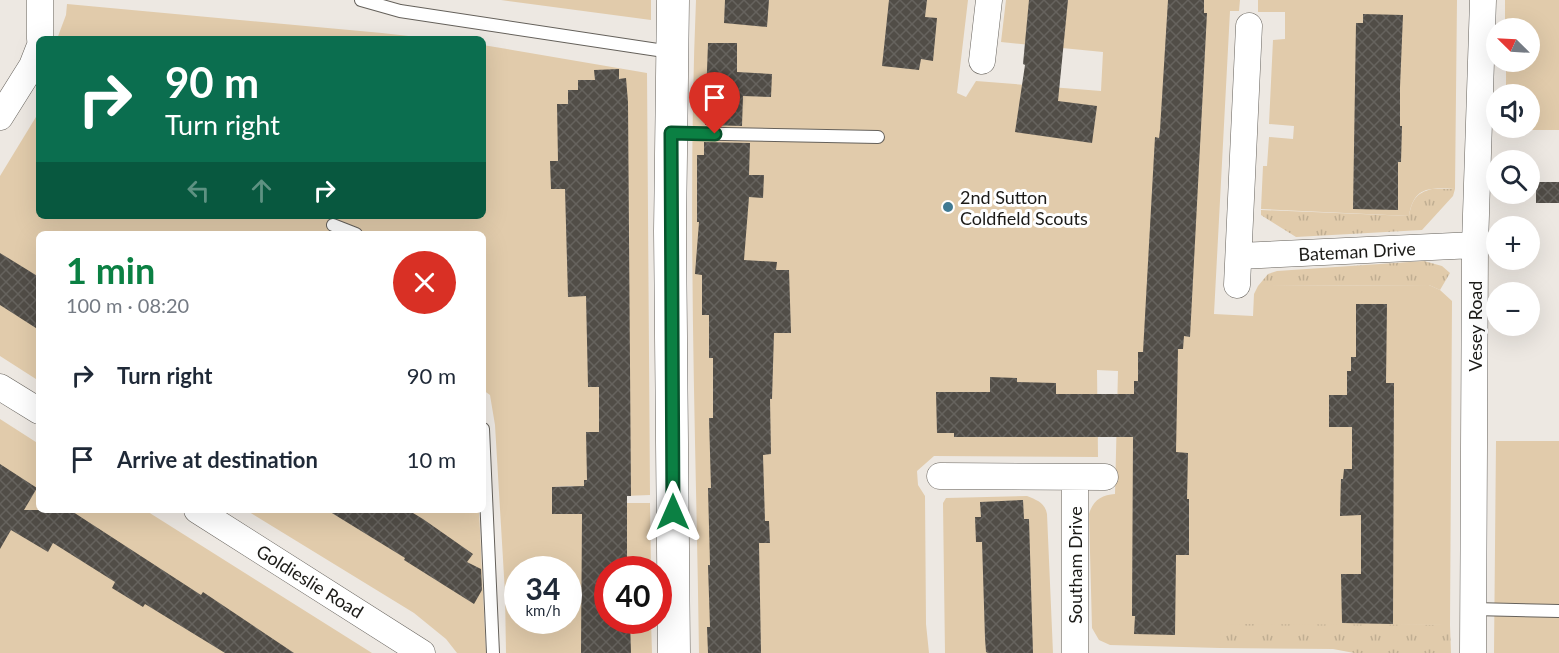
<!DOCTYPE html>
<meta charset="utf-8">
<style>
:root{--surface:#fff;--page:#f2f2f3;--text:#1f2937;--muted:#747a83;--accent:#0b8043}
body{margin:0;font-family:Lato,sans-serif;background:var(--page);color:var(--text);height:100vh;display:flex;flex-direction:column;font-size:22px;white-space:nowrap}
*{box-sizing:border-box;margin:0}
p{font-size:20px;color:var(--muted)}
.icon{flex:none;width:33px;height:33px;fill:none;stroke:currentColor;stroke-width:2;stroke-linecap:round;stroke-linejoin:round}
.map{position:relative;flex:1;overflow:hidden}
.sheet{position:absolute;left:36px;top:231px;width:450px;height:282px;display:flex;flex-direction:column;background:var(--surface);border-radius:9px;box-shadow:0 6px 24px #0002}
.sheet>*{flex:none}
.hud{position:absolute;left:36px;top:36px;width:450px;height:183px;border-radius:9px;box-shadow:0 6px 24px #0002;background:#0b6e4f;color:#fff;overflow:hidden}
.needle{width:39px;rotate:294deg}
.tools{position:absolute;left:1486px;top:18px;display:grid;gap:12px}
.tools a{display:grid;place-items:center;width:54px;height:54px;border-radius:50%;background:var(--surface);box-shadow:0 6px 24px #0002;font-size:30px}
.speed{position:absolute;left:504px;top:556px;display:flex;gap:12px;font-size:30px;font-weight:700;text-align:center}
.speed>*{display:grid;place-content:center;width:78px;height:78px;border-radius:50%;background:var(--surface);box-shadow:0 6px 24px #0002;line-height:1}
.speed small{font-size:15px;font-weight:400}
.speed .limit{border:9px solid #d22;background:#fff;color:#111}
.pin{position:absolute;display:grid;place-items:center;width:51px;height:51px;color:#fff;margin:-62px -26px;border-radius:50% 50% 50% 0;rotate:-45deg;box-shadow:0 0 6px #0007}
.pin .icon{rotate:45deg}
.me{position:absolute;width:66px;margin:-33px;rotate:0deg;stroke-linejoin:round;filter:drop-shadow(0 0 4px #0008)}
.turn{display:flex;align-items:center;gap:21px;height:126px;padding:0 30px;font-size:27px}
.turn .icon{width:78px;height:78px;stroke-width:2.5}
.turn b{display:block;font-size:42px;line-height:51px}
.lanes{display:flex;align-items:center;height:57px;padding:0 30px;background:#0003;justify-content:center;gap:30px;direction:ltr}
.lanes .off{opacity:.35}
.round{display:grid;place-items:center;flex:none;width:63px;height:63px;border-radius:32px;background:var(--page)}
.headline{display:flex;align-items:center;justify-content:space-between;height:102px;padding:0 30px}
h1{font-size:36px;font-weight:700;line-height:45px;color:var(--accent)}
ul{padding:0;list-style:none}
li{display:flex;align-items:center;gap:18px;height:84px;padding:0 30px}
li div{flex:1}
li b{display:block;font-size:22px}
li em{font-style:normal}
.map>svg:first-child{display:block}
</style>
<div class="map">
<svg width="1559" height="653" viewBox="0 0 1559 653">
<defs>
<pattern id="grass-tufts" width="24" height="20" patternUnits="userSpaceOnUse" patternTransform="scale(1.5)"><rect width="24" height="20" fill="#e1cbab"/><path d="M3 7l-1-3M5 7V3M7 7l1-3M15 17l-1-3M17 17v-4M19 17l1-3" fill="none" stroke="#c0ae92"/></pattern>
<pattern id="building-cross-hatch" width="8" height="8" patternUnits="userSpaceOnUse" patternTransform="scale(1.5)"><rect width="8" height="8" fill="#514d47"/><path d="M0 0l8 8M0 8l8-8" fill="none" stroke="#66635e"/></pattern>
</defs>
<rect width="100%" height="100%" fill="#ede8e2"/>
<path fill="url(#grass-tufts)" d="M1432 189H1455L1453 196 1422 230 1296 237 1261 215V210L1409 216C1412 200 1416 193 1432 189Z
M1424 261 1442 266 1450 273 1440 290 1429 285 1258 286 1268 274 1277 271Z
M1342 623 1450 625 1451 653H1354L1333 649 1220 648V624Z"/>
<path fill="#e1cbab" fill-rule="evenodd" d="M501 0H651V20Z
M696 0H968L957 93 966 97 976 81 1101 91 1103 52 1001 42 1006 0H1240L1239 11H1230L1214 314 1253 316 1254 294 1258 286 1429 285 1440 290 1452 301 1450 625 1221 624 1220 648 1110 645 1099 640 1092 628 1089 514C1093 500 1102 495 1115 494L1118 371 1097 370 1098 457 934 456 917 471 918 485 925 496 926 624 929 653H699C696 436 687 217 696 0Z
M1258 0H1457L1455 189C1429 188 1414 186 1409 216L1261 209 1263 166H1267L1269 137 1293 139 1294 126 1269 124 1273 40 1285 39V12H1258Z
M1505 0H1559V130H1506V128H1530V94H1506V62H1530V28H1505Z
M67 4 382 33 435 39H57L66 15Z
M483 45 647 73 650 495 597 497 584 494 573 486 552 487 594 503H650L651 570H608V621H651L652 653H506L505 593 495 425 490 395 483 390V234H39V381L0 356V176L39 112V216H483ZM518 570H568V621H518Z
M0 419 39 444V510H145L372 653H0Z
M1496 441H1559V653H1494Z
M1027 496C1037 500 1045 503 1047 514L1053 653H945L943 503 946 498Z
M246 510H479L486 653H457L446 639 414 613Z"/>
<path fill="url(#building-cross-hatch)" d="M725 0H769L767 27 724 23Z
M889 0H927L925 17 937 18 933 61 921 59 919 70 882 66Z
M1029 0H1068L1058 101 1097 106 1092 143 1015 132 1025 65 1023 64Z
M1168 0H1204V13H1207L1190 337 1184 336 1183 349H1178L1176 452 1188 453 1187 499H1189V555H1176L1175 635 1134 634 1135 616H1132L1133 437H954V433H937L936 392H990V377L1017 378V382L1056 383V394H1134V381H1138V352H1143L1155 137 1159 138 1160 130Z
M1363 14 1403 15 1400 87V126H1402L1401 162H1398V210L1353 209 1356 23H1363Z
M708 43H737V72L772 74 771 97 743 96 742 126 705 125Z
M619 69V79L626 78 628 102 631 496H627V570H608V621H630L631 653H581L582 514H552V487L584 486V480H587L586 432H599V387H588L586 296 568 297 565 189H551L550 161H558L557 104H568V90H578V80H595L594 70Z
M704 142 750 143 749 175H764L763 198 749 197 744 260 777 262 776 270H789L791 333H774L772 399H770L771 454 763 455 765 521H769L770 543H759L761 653H708L707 627H710L708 565H710L708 488H711L709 418H713V358H709V315H702V275L695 274 699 222H697V155H704Z
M1536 182H1559V203H1536Z
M0 253 39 277V330L0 305Z
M1356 304H1387L1386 383H1394L1393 624 1342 623 1341 574H1361V515L1340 516 1341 479H1343L1344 469H1352V427H1329V395H1347V371H1351V357H1356Z
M0 464 37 488 24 510H70L201 595 203 592 294 653H225L145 604 143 607 112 588 115 582 53 543 48 552 11 530 0 549Z
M1023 500 1024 519H1029L1033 653H988L986 652 985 638 982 542H976L975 517H981L980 502Z
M327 510H408L423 519 473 554 467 562 481 569 482 590 474 604 404 560 405 558Z"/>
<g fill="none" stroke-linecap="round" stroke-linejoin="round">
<g stroke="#65615b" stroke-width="14">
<path id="service" d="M361 0 400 11 671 52
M672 133 878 137
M333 225 356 234
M483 429 493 653
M1473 609 1559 611"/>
</g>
<g stroke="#65615b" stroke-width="27">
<path id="minor" d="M40 0V39
M982 61 989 0
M0 117 32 66 39 48
M1239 256 1475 245
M1237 285 1249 26
M0 387 39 411
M940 476 1105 477
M1075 478V653
M197 510 422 653
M1473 653 1475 245 1483 0"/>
</g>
<g stroke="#65615b" stroke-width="33">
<path id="tertiary" d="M673 0 670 231 674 653"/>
</g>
<use href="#service" stroke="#fff" stroke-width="12"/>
<use href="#minor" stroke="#fff" stroke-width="26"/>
<use href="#tertiary" stroke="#fff" stroke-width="32"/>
</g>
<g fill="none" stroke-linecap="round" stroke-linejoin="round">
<g stroke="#07532c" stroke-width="15">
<path id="route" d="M673 512 671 133 715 134"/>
</g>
<use href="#route" stroke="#0b8043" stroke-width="10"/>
</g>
<circle fill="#407a93" stroke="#fff" stroke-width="2" cx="948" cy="207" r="6"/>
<g text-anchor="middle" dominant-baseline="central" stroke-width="6" stroke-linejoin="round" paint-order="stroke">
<g font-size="18" fill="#1c1b18" stroke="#fff" text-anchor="start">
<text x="960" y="197">2nd Sutton<tspan x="960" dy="21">Coldfield Scouts</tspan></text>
</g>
<g font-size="18" fill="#1c1b18" stroke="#fff">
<text transform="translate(1357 251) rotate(-3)">Bateman Drive</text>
<text transform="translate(1475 326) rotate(-90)">Vesey Road</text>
<text transform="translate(1075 565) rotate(-90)">Southam Drive</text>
<text transform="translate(310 581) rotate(32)">Goldieslie Road</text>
</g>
</g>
</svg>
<div class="tools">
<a><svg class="needle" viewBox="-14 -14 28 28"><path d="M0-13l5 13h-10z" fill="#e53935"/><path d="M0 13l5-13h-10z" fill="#747a83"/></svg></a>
<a><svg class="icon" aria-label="sound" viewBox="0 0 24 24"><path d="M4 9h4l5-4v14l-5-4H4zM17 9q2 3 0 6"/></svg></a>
<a><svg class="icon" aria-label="search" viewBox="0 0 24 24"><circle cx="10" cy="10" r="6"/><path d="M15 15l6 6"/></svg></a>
<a>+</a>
<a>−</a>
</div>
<div class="speed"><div>34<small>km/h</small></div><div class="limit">40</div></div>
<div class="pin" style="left:715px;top:134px;background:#d93025"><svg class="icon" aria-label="arrive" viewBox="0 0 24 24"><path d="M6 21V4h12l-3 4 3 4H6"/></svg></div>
<svg class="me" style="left:673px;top:512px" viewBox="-20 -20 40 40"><path d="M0-17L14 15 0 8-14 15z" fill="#0b8043" stroke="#fff" stroke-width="4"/></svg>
<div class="hud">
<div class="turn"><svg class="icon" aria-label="right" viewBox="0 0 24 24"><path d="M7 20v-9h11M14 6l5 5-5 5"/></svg><div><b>90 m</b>Turn right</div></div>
<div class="lanes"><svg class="icon off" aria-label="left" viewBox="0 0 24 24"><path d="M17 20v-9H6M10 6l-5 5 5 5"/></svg><svg class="icon off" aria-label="ahead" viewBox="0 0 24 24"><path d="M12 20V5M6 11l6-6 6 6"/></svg><svg class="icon" aria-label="right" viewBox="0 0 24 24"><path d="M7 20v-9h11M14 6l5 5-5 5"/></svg></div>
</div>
<section class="sheet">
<div class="headline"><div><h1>1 min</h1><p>100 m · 08:20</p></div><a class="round" style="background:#d93025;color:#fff"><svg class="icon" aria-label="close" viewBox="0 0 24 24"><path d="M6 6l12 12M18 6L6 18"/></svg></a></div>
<ul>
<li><svg class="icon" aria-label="right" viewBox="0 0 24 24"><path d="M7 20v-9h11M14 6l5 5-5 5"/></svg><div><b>Turn right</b></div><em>90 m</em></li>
<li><svg class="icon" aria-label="arrive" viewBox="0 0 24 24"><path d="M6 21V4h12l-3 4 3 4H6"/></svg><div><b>Arrive at destination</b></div><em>10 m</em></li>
</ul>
</section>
</div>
